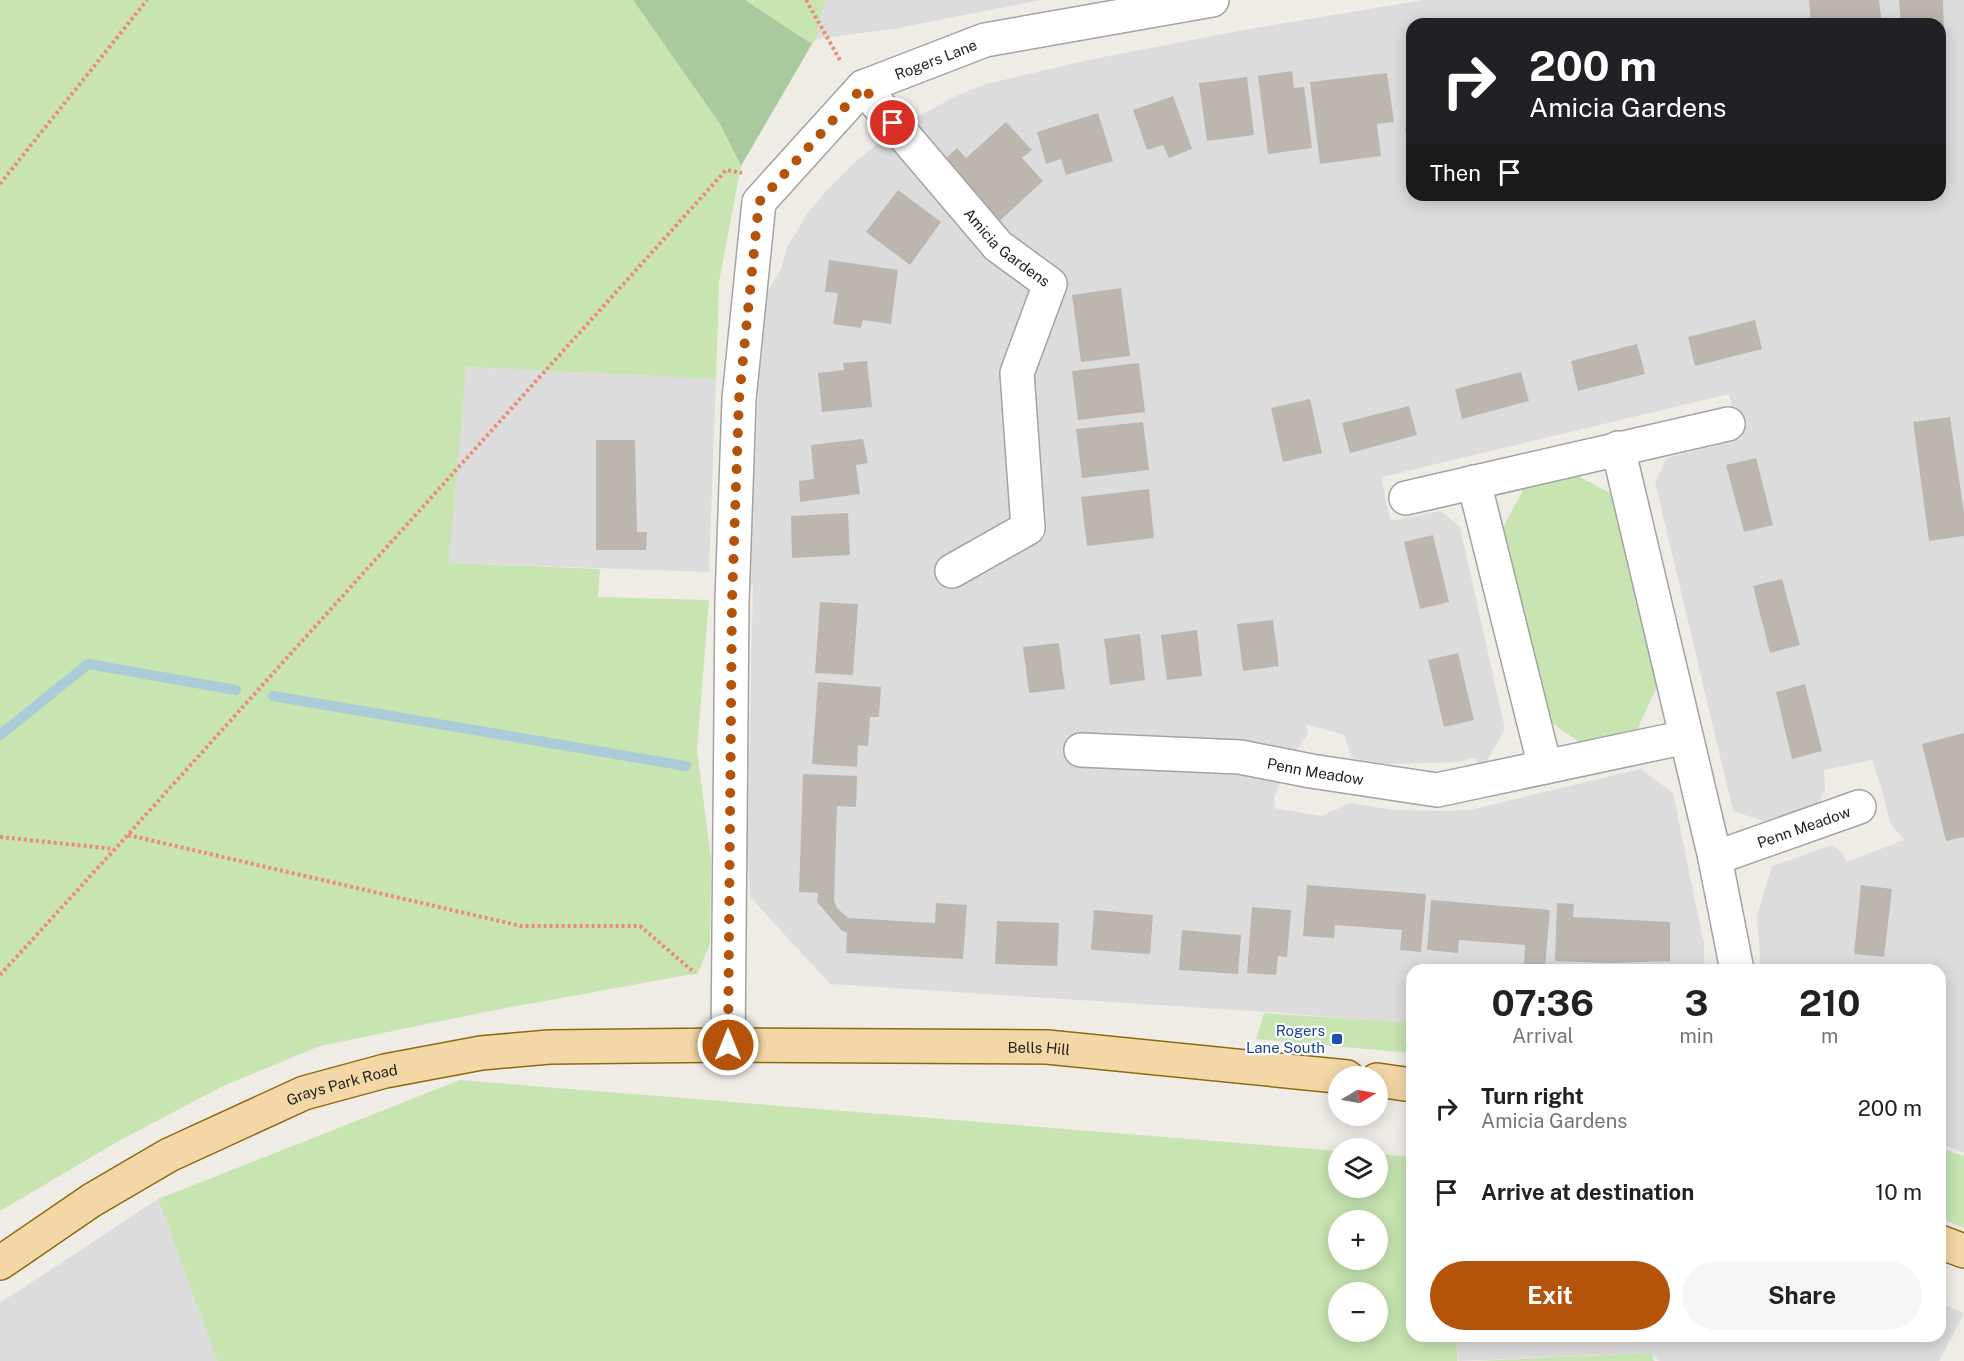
<!DOCTYPE html>
<meta charset="utf-8">
<style>
:root{--surface:#fff;--page:#f6f6f6;--text:#222;--muted:#767676;--accent:#b45309}
body{margin:0;font-family:"Public Sans",sans-serif;background:var(--page);color:var(--text);height:100vh;display:flex;flex-direction:column;font-size:22px;white-space:nowrap}
*{box-sizing:border-box;margin:0}
p{font-size:20px;color:var(--muted)}
.icon{flex:none;width:33px;height:33px;fill:none;stroke:currentColor;stroke-width:2;stroke-linecap:round;stroke-linejoin:round}
.map{position:relative;flex:1;overflow:hidden}
.side{position:absolute;left:1406px;top:964px;width:540px;height:378px;display:flex;flex-direction:column;background:var(--surface);border-radius:18px;box-shadow:0 3px 15px #0003}
.side>*{flex:none}
.banner{position:absolute;left:1406px;top:18px;width:540px;height:183px;border-radius:18px;box-shadow:0 3px 15px #0003;background:#202124;color:#fff;overflow:hidden}
.needle{width:39px;rotate:80deg}
.tools{position:absolute;left:1328px;top:1066px;display:grid;gap:12px}
.tools a{display:grid;place-items:center;width:60px;height:60px;border-radius:50%;background:var(--surface);box-shadow:0 3px 15px #0003;font-size:30px}
.pin{position:absolute;display:grid;place-items:center;width:51px;height:51px;color:#fff;margin:-26px;border:3px solid #fff;border-radius:50%;box-shadow:0 2px 6px #0007}
.me{position:absolute;width:66px;margin:-33px;rotate:0deg;stroke-linejoin:round;filter:drop-shadow(0 0 4px #0008)}
.turn{display:flex;align-items:center;gap:21px;height:126px;padding:0 24px;font-size:27px}
.turn .icon{width:78px;height:78px;stroke-width:2.5}
.turn b{display:block;font-size:42px;line-height:51px}
.then{display:flex;align-items:center;height:57px;padding:0 24px;background:#0003;gap:12px;font-size:22px}
.eta{display:flex;justify-content:space-evenly;align-items:center;height:102px;text-align:center}
.eta b{font-size:36px;font-weight:700;line-height:42px}
.action{display:flex;gap:12px;margin-top:auto;padding:12px 24px}
.action a{flex:1;height:69px;border-radius:36px;background:var(--accent);color:#fff;font-size:24px;font-weight:700;line-height:69px;text-align:center}
.action a+a{background:var(--page);color:var(--text)}
ul{padding:0;list-style:none}
li{display:flex;align-items:center;gap:18px;height:84px;padding:0 24px}
li div{flex:1}
li b{display:block;font-size:22px}
li em{font-style:normal}
.map>svg:first-child{display:block}
</style>
<div class="map">
<svg width="1964" height="1361" viewBox="0 0 1964 1361">
<rect width="100%" height="100%" fill="#efece6"/>
<path fill="#dddcdc" fill-rule="evenodd" d="M825 0H1041L893 29 816 39Z
M1423 0H1964V1153L1940 1144V970H1759L1760 956 1757 916 1772 866 1832 845 1842 852 1847 862 1904 840 1890 823 1880 783 1872 760 1824 770 1825 790 1818 806 1766 822 1733 811 1655 482 1667 458 1742 439 1729 394 1382 477 1386 502 1391 521 1441 511 1460 527 1505 729 1487 761 1478 764 1476 758H1471L1460 762 1387 764 1352 758 1344 735 1306 724 1308 734 1292 756 1275 795 1274 808 1321 816 1351 803 1393 810 1452 811 1474 809 1641 769 1673 793 1704 944V970H1412L1411 1024 1284 1013 830 984 751 898 747 853 753 585H748L761 341 765 295 781 269 787 248 807 214 825 192 856 161 902 125 956 96 986 84 1088 60 1249 29ZM1412 24H1940V195H1412Z
M465 367 716 379 709 572 449 563Z
M158 1199 217 1361H0V1303Z
M1940 1304 1964 1313 1939 1361H1659L1652 1353 1459 1361 1456 1337 1940 1336Z"/>
<path fill="#c7e4b1" fill-rule="evenodd" d="M0 0H633L720 124 741 166 719 282 716 379 466 367 449 563 600 569 598 597 709 600 697 750 711 859 710 944 698 973 490 1011 320 1046 221 1087 117 1142 0 1211Z
M745 0H825L816 39 812 44Z
M1572 473 1612 494 1661 678 1637 730 1582 744 1546 719 1503 527 1526 485Z
M1264 1013 1411 1023V1053L1256 1039Z
M460 1080 1338 1151V1188H1377V1154L1411 1157 1412 1336 1456 1337 1458 1361H217L158 1199ZM1338 1221H1377V1260H1338ZM1338 1293H1377V1332H1338Z
M1940 1148 1964 1156V1228L1940 1218Z
M1652 1353 1654 1361H1475Z"/>
<path fill="#a9ca9e" d="M633 0H745L812 44 741 166 720 124Z"/>
<g fill="none" stroke-linecap="round" stroke-linejoin="round">
<path stroke="#aacbd8" stroke-width="10" d="M273 696 686 766
M0 735 88 664 236 690"/>
</g>
<path fill="#bcb6af" d="M1809 0H1879L1882 24H1830V22L1811 24Z
M1899 0H1943L1944 31 1940 32V24H1901Z
M1292 71 1294 88 1304 87 1312 148 1268 154 1258 76Z
M1387 73 1394 122 1377 124 1381 156 1320 164 1310 82Z
M1247 77 1254 135 1207 141 1199 83Z
M1173 96 1192 149 1169 158 1163 145 1147 150 1133 110Z
M1410 101H1412V132L1405 130Z
M1098 113 1113 161 1066 175 1061 159 1046 164 1037 132Z
M1006 122 1032 150 1022 158 1043 181 993 227 938 165 957 148 966 158Z
M898 190 941 222 910 265 866 232Z
M829 260 898 270 891 324 863 320 861 328 833 324 838 293 825 292Z
M1121 288 1130 356 1081 362 1072 295Z
M1755 320 1762 349 1695 366 1688 337Z
M1637 344 1645 374 1578 391 1571 361Z
M867 361 872 407 822 412 818 373 844 370 843 363Z
M1139 363 1145 412 1078 420 1072 371Z
M1521 372 1529 401 1462 419 1455 389Z
M1310 399 1322 453 1283 462 1271 408Z
M1409 406 1417 435 1350 453 1342 423Z
M1950 417 1964 513V536L1929 541 1913 422Z
M1143 422 1149 470 1082 478 1076 429Z
M863 439 868 463 856 465 860 494 800 502 799 481 814 479 811 445Z
M596 440H635L637 532H647L646 550H596Z
M1756 458 1773 525 1744 532 1726 465Z
M1149 489 1154 538 1087 546 1081 497Z
M848 513 850 555 792 558 791 516Z
M1433 535 1449 602 1420 609 1404 542Z
M1782 579 1800 645 1770 653 1753 586Z
M820 602 858 604 853 675 815 673Z
M1273 620 1279 666 1243 671 1237 624Z
M1197 630 1202 676 1167 680 1161 635Z
M1140 634 1145 680 1110 685 1104 639Z
M1059 643 1065 689 1029 693 1023 647Z
M1458 653 1474 720 1444 727 1428 660Z
M818 682 881 687 879 717H870L868 746 858 745 857 767 812 764Z
M1805 684 1822 751 1792 759 1776 692Z
M1964 733V837L1946 841 1922 744Z
M803 774 857 776 856 807 837 806 834 901 837 908 848 918 935 923 936 903 967 905 963 959 846 953 847 933 841 930 817 902 818 893 799 892Z
M1307 885 1426 894 1421 952 1400 950 1402 930 1335 925 1334 938 1303 936Z
M1861 885 1892 889 1884 957 1854 954Z
M1431 900 1550 910 1545 967 1524 965 1525 945 1459 940 1458 953 1427 950Z
M1557 903 1574 904 1573 917 1670 922V961L1609 963 1555 961Z
M1252 907 1291 910 1287 957 1278 956 1276 975 1247 973Z
M1094 910 1153 915 1150 954 1091 950Z
M997 921 1059 923 1057 966 995 964Z
M1182 930 1241 935 1238 974 1179 970Z"/>
<g fill="none" stroke-linecap="round" stroke-linejoin="round">
<g stroke="#a3a3a3" stroke-width="36">
<g id="minor">
<path id="s1" d="M863 87 998 246 1050 284 1017 373 1028 528 952 571"/>
<path d="M1618 448 1715 858 1737 970"/>
<path d="M1474 482 1545 767"/>
<path d="M1406 498 1728 424"/>
<path id="s2" d="M1081 750 1240 757 1311 771 1437 790 1686 737"/>
<path id="s3" d="M1715 858 1859 807"/>
<path id="s4" d="M728 1045 732 601 739 399 759 202 863 87 985 40 1212 0"/>
</g>
</g>
<g stroke="#8d6a0d" stroke-width="36">
<g id="major">
<path d="M1377 1080 1412 1085"/>
<path d="M1940 1242 1964 1251"/>
<path id="s5" d="M0 1263 92 1200 169 1155 304 1093 385 1071 481 1053 549 1047 728 1045 1047 1047 1347 1077"/>
</g>
</g>
<path stroke="#ee8b78" stroke-width="4" stroke-dasharray="3 3" stroke-linecap="butt" d="M806 0 841 62
M0 184 147 0
M128 835 521 926H640L695 973
M0 837 114 849
M0 975 115 849 726 170 742 173"/>
<use href="#minor" stroke="#fff" stroke-width="33"/>
<use href="#major" stroke="#f4d7a6" stroke-width="33"/>
</g>
<g fill="none" stroke-linecap="round" stroke-linejoin="round">
<path stroke="#b45309" stroke-width="10" stroke-dasharray="0 18" d="M728 1045 732 601 739 399 759 202 863 87 893 123"/>
</g>
<rect fill="#1a4fb4" stroke="#fff" stroke-width="2" x="1331" y="1033" width="12" height="12" rx="3"/>
<g text-anchor="middle" dominant-baseline="central" stroke-width="4.5" stroke-linejoin="round" paint-order="stroke">
<g font-size="15" fill="#1f1f1f" stroke="#fff">
<text stroke="none"><textPath href="#s4" startOffset="1077">Rogers Lane</textPath></text>
<text stroke="none"><textPath href="#s1" startOffset="216">Amicia Gardens</textPath></text>
<text stroke="none"><textPath href="#s2" startOffset="236">Penn Meadow</textPath></text>
<text stroke="none"><textPath href="#s3" startOffset="94">Penn Meadow</textPath></text>
<text stroke="none"><textPath href="#s5" startOffset="1089">Bells Hill</textPath></text>
<text stroke="none"><textPath href="#s5" startOffset="388">Grays Park Road</textPath></text>
</g>
<g font-size="15" fill="#164399" stroke="#fff" text-anchor="end">
<text x="1325" y="1030">Rogers<tspan x="1325" dy="17">Lane South</tspan></text>
</g>
</g>
</svg>
<div class="tools">
<a><svg class="needle" viewBox="-14 -14 28 28"><path d="M0-13l5 13h-10z" fill="#e53935"/><path d="M0 13l5-13h-10z" fill="#767676"/></svg></a>
<a><svg class="icon" aria-label="layers" viewBox="0 0 24 24"><path d="M12 4l9 5-9 5-9-5zM3 14l9 5 9-5"/></svg></a>
<a>+</a>
<a>−</a>
</div>
<div class="pin" style="left:893px;top:123px;background:#d93025"><svg class="icon" aria-label="arrive" viewBox="0 0 24 24"><path d="M6 21V4h12l-3 4 3 4H6"/></svg></div>
<svg class="me" style="left:728px;top:1045px" viewBox="-20 -20 40 40"><circle r="17" fill="#b45309" stroke="#fff" stroke-width="3"/><path d="M0-11L8 9 0 5-8 9z" fill="#fff"/></svg>
<div class="banner">
<div class="turn"><svg class="icon" aria-label="right" viewBox="0 0 24 24"><path d="M7 20v-9h11M14 6l5 5-5 5"/></svg><div><b>200 m</b>Amicia Gardens</div></div>
<div class="then">Then<svg class="icon" aria-label="arrive" viewBox="0 0 24 24"><path d="M6 21V4h12l-3 4 3 4H6"/></svg></div>
</div>
<section class="side">
<div class="eta">
<div><b>07:36</b><p>Arrival</p></div>
<div><b>3</b><p>min</p></div>
<div><b>210</b><p>m</p></div>
</div>
<ul>
<li><svg class="icon" aria-label="right" viewBox="0 0 24 24"><path d="M7 20v-9h11M14 6l5 5-5 5"/></svg><div><b>Turn right</b><p>Amicia Gardens</p></div><em>200 m</em></li>
<li><svg class="icon" aria-label="arrive" viewBox="0 0 24 24"><path d="M6 21V4h12l-3 4 3 4H6"/></svg><div><b>Arrive at destination</b></div><em>10 m</em></li>
</ul>
<div class="action"><a>Exit</a><a>Share</a></div>
</section>
</div>
